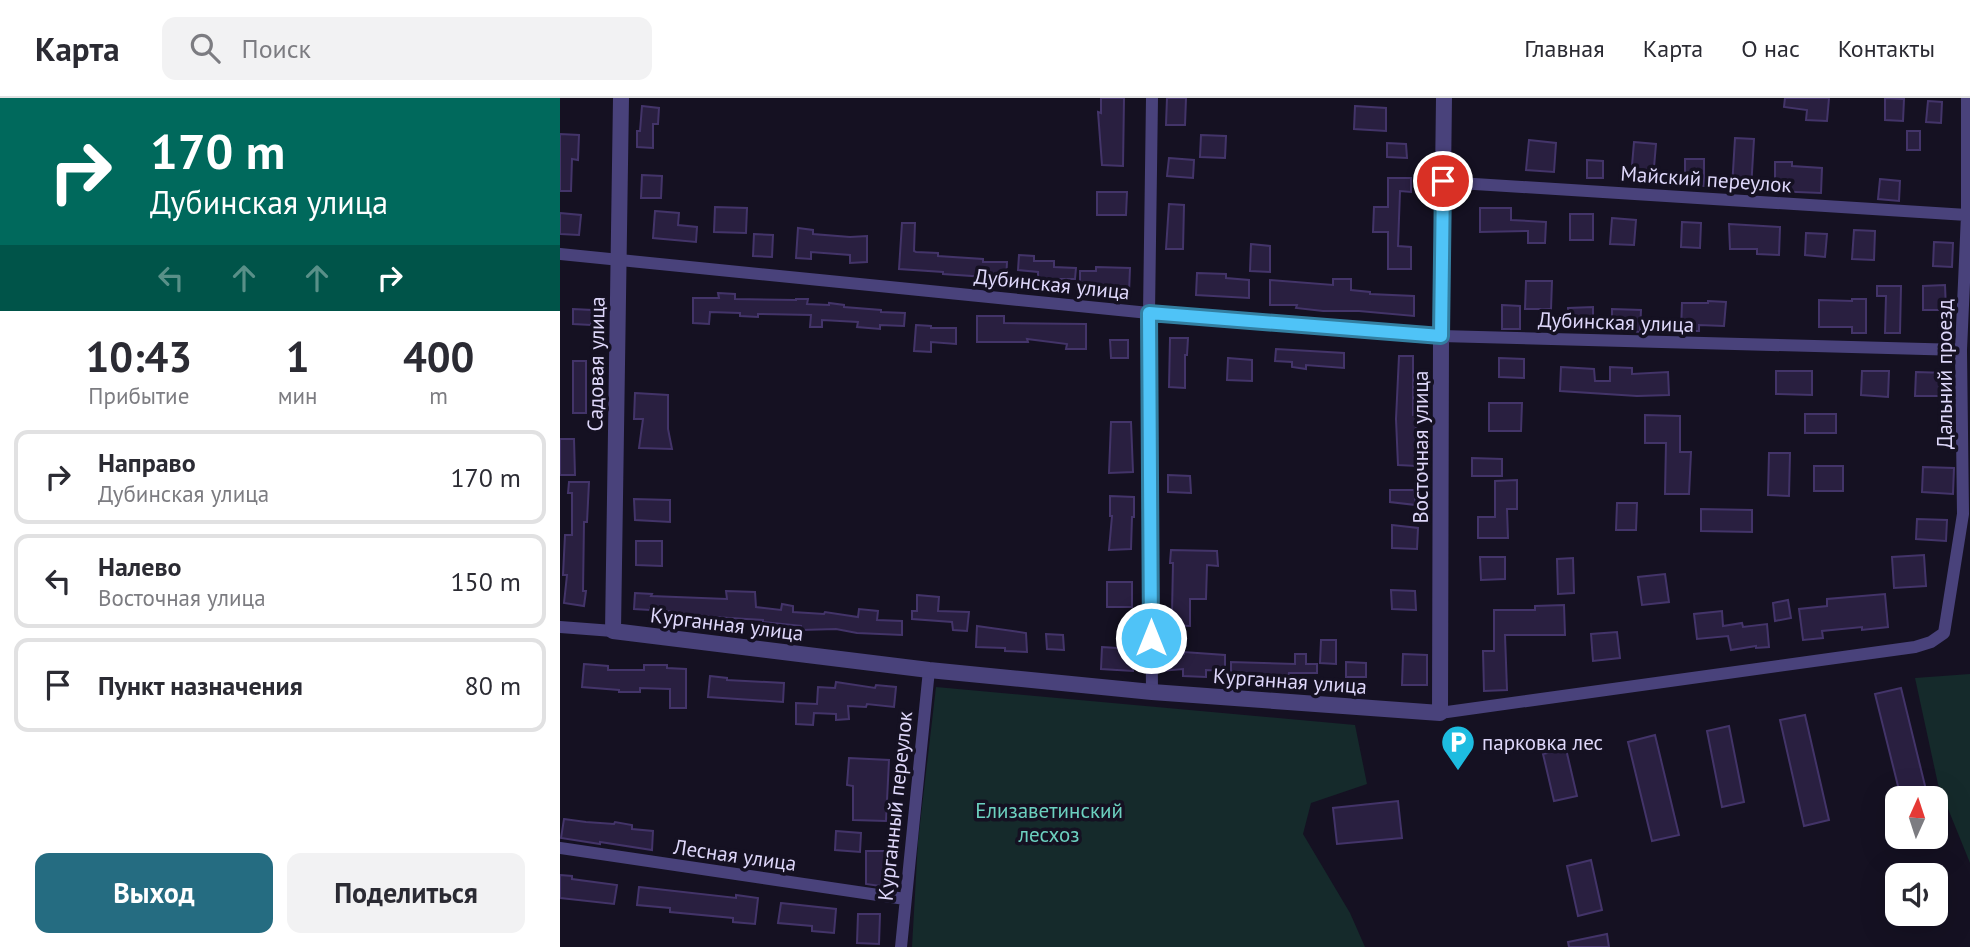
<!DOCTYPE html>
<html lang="ru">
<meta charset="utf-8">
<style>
:root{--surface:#fff;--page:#f2f2f3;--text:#2b2b33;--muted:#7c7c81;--line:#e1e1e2;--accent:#256c81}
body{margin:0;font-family:"PT Sans",sans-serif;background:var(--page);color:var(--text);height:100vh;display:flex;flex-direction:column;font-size:26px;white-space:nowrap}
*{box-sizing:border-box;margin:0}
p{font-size:23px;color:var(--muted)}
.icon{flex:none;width:38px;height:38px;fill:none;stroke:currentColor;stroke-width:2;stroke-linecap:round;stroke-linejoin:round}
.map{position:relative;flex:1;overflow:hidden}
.sheet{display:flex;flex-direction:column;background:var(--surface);width:560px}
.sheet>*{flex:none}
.guide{background:#00695c;color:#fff;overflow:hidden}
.needle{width:46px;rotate:3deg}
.buttons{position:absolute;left:1325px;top:688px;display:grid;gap:14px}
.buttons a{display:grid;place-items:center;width:63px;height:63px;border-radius:14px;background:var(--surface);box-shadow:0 7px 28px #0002;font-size:35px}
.pin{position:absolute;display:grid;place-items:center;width:60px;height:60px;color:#fff;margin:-30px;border:4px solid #fff;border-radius:50%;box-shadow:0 2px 7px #0007}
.me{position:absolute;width:77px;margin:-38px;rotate:0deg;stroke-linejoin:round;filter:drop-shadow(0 0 5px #0008)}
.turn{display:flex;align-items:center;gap:24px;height:147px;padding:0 35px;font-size:32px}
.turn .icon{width:91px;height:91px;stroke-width:2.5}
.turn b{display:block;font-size:49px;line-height:60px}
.lanes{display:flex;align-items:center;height:66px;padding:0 35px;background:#0003;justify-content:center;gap:35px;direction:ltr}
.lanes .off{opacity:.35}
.eta{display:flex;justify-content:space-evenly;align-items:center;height:119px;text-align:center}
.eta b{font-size:42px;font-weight:700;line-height:49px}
.primary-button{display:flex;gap:14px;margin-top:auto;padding:14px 35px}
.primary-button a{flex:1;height:80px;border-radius:14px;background:var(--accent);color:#fff;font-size:28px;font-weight:700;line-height:80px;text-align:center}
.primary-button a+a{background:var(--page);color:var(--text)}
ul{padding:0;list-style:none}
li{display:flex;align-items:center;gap:21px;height:94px;margin:0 14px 10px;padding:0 21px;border:4px solid var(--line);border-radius:14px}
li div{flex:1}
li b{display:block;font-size:26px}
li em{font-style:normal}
header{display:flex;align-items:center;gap:42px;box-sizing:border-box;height:98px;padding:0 35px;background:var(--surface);border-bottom:2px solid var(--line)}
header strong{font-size:33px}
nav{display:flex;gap:38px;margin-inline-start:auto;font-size:24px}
.search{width:490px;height:63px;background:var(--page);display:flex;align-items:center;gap:18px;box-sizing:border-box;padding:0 24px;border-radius:14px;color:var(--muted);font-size:26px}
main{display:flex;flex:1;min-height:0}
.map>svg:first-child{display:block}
</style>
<header>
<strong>Карта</strong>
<div class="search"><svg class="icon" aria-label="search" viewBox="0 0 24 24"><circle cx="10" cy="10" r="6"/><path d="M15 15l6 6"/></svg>Поиск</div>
<nav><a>Главная</a><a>Карта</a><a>О нас</a><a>Контакты</a></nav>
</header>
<main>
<section class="sheet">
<div class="guide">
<div class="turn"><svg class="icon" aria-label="right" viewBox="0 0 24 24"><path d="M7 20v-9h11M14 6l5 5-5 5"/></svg><div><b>170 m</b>Дубинская улица</div></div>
<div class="lanes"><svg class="icon off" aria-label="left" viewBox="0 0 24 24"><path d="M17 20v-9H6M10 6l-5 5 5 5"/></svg><svg class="icon off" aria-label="ahead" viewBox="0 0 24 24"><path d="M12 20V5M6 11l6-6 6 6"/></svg><svg class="icon off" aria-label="ahead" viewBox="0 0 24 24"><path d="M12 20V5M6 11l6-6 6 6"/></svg><svg class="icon" aria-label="right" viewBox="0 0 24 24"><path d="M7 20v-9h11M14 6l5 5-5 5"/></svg></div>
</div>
<div class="eta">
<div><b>10:43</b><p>Прибытие</p></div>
<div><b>1</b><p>мин</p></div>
<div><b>400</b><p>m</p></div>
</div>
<ul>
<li><svg class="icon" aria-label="right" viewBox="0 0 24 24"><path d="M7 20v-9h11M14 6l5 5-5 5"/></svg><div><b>Направо</b><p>Дубинская улица</p></div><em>170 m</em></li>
<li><svg class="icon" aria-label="left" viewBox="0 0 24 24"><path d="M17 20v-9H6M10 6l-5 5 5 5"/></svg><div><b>Налево</b><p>Восточная улица</p></div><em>150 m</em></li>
<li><svg class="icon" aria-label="arrive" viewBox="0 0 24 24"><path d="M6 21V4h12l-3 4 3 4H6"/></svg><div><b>Пункт назначения</b></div><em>80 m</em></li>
</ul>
<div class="primary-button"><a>Выход</a><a>Поделиться</a></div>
</section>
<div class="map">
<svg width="1410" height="849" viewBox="0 0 1410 849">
<rect width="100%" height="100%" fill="#151122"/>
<path fill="#152a2b" d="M1410 576V765L1378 686 1355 580Z
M376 589 795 627 807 686 751 705 743 736 790 815 805 849H352L358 743Z"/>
<path fill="#291f40" stroke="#433469" stroke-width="2" d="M541 0H564L563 68 542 67 538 14 541 15Z
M607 0H626L625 27H606Z
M1225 0H1269L1267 23 1246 22 1247 12 1224 9Z
M1325 0 1344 1 1343 23 1325 22Z
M1368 3 1382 4 1381 25 1366 24Z
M82 8 99 10 98 26H93V50L77 49V33H80Z
M795 8 826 10V33L794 31Z
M1347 33H1360V52H1347Z
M0 36 19 37 18 62 12 61 11 93H0Z
M641 37 666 38 665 60 640 59Z
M1175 40 1194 41 1191 91 1172 90Z
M969 42 996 45 994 74 966 72Z
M1074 44 1096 46 1093 81 1071 79Z
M827 45 846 46 847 60 827 59Z
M609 60 634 62 633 80 607 78Z
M1125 61H1144V88L1125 87Z
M1027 62 1043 63V80H1027Z
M1215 64H1232V68L1262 70 1261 95 1215 93Z
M82 77 102 78 101 100H81Z
M828 80H851V94L840 93 838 148 851 149V171H828V134H813L814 109H828Z
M1320 81 1340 83 1339 103 1318 101Z
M537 94H567L566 117H537Z
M609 106 624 107 623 151H606Z
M155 109 187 110 186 135 154 134Z
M920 110H951V122L986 124 985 145H968V133L920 134Z
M95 113 119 115 118 127 137 129 136 144 93 140Z
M0 115 21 117 19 137 0 136Z
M1010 116H1033V142H1010Z
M1052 120 1076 122 1074 147 1050 146Z
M1122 124 1141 125 1140 150 1121 149Z
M342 125H355L354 153 356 154 378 155V158L423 161V164H447L446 183H426V179L383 176V174L339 171Z
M1169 126 1220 129 1219 157 1197 156V151H1170Z
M238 130 253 132V136L290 139 307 138V164L290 165V157L251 154V161L236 160Z
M1294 132 1315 133 1314 162 1292 161Z
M1246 135 1267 136 1265 159 1245 157Z
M194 136 213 137 212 159 193 158Z
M1374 144 1393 145 1392 169 1373 168Z
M691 146 710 148V174L690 173Z
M459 157 474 158V163H494V169L516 170 515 181H478V174L458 172Z
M536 169 570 170 569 195 535 194V192H520V173H536Z
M637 175 666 176V180L689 182V200L636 197Z
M773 181H791V192L810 194V196L854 198V218L799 213H763L736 210 737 207H710V182L773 187Z
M966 183H992L991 211H965Z
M1385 187 1386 212H1363V188Z
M1317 188H1341L1340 235H1325L1326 198H1317Z
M158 195 175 196V201L236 202V201H248L247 206 269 207V205L284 207V209L321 212V214L345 215 344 228 320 227V231L297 229 298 224 262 222V229H250L251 217 198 216V219L180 218V215L150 214 149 226 133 225V200H159Z
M1292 201H1306V235H1292V229H1259V202L1292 203Z
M1148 203 1166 204 1164 228 1139 227V233H1121L1122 205H1148Z
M942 207 960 208V231H942Z
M1033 209V230L1009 231 1008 210Z
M13 211 32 212 31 227 13 226Z
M1052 211 1081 212 1080 234 1052 232Z
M417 218H444V225L526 226V251H506L507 246 467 241 468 244H417Z
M356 227 371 228V230H396V246L371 244V254L354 253Z
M610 240H628L627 257H625V290L609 289Z
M550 242H568V260H551Z
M716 251 784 255V270L746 267V271L732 269V264L715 263Z
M839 258H853V317H856L857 368 838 367 836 321Z
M668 260 692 262V283L667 282Z
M939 260 964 261V280L939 279Z
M13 263H26V315H13Z
M1001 269 1034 271 1035 283H1050V269L1072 270V276L1108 274 1109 297 1077 298 1000 293Z
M1216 273H1252V297L1216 296Z
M1302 273H1329L1328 299 1301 297Z
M1356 274 1386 275V298H1355Z
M75 295 108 297V331L112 351 79 350 83 321H74Z
M929 305H962L961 333H929Z
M1245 316H1276V335H1245Z
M1085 317 1120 318V354H1131L1129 396H1105L1106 345H1085Z
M551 324H571L573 374 549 375Z
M0 341H14L15 377H0Z
M1209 355H1230L1229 398 1208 397Z
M912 360 942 361V378H912Z
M1254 368H1283V393H1254Z
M1363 369 1394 370 1393 396 1362 394Z
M608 377 630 378 631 395 608 394Z
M957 382V411H947L948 440H918V419H935V383Z
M9 384H29L27 424H24L23 493H26L24 508 4 505 7 477H3L5 437H12V395H8Z
M830 392H854L856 407 830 404Z
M550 398 574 399V419H572L571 451 549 452 552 418H550Z
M74 401 110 402V424L75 422Z
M1057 405H1077L1076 432H1056Z
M1141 411 1192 412V434L1141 433Z
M1357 421 1387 422 1386 443 1356 441Z
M832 427 858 430 857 451 832 450Z
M76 443H102V468L76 467Z
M611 452 657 453 658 468 647 467 646 501H630V528L607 527V515H612L613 465H610Z
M1364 457 1366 488 1334 490 1332 459Z
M920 459H945V481L921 482Z
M1013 460 1014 495 998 496 997 461Z
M1105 476 1109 504 1082 507 1078 479Z
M547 484H572V509H547Z
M831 492 855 493 856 512 832 511Z
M166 493 195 494 196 509 221 512 222 506 233 508V514L264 516 265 514 298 519 299 511 318 513 317 522 342 523V537L297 535 276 531 241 532V528L203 524V522L136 518 90 510V512L74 511 75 495 92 496 91 498 167 501Z
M1325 496 1328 529 1302 532V529L1262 533 1263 540 1243 542 1239 511 1267 508V501Z
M357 497 379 499 378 513 409 514 407 533 393 532 392 524 352 521V513H357Z
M1228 502 1231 520 1215 523 1213 505Z
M1004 507 1005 537H945L947 592 924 593 923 553H934V512H975V508Z
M1162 513 1163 528 1182 525 1183 529 1207 526 1209 549 1196 550V548L1171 552 1168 538 1137 541 1134 516Z
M417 528 466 535 467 554 445 553V550L416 549Z
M1057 534 1060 560 1033 563 1031 536Z
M486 536 503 537 504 552 487 551Z
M761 542H776V566L760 565Z
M542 549 572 551 573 573 541 571Z
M600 554 624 556V554L665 557V573L646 572V579L623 578V571L601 573Z
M735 556H746V566H757V575H729L728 580 715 579 716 577H686V579L671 578V564L735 566Z
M843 556 867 557V587H842Z
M786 564 806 565V579H786Z
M24 566 48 568V572H84V567H107V570L126 571V610H110V591L80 590V594H59V592L22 589Z
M150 578 167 580V582L224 585 223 604 148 599Z
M276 584 315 590 316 587 336 589 334 609 307 606 306 609 288 608 289 621 276 622V616L254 615 253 627 236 626V605L257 606 258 589 275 590Z
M1341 590 1368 700H1341L1315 596Z
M1245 617 1269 722 1244 728 1220 622Z
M1169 628 1184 704 1162 709 1147 633Z
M1095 637 1119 737 1092 743 1068 644Z
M1006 651 1017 698 994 703 983 656Z
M289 660 329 662 326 723 293 722V688L287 687Z
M838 703 842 740 777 746 773 710Z
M4 721 26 724 54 726 55 724 72 727V731L93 733 92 752 40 744V746L1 740Z
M276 733 301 735 300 754 275 752Z
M306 753H335L334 790 306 786Z
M1031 762 1042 812 1018 818 1007 768Z
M0 777 12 778V781L57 787 54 806 0 800Z
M79 789 176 800V797L198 800 195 826 173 824V820L110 814V810L77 807Z
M221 805 276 811 274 835 252 833V828L218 825Z
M298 816H320L319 846 297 845Z
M1047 836 1049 849H1009L1008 844Z"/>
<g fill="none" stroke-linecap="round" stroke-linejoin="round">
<path stroke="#49427b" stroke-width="12" d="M883 84 1407 117
M0 156 589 215 881 238 1401 252
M0 529 53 533
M592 594 589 215 592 0
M880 615 1355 549 1371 544 1384 535 1403 416 1401 252 1407 117V0
M0 750 345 801
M341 849 369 572"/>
<path stroke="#49427b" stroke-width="16" d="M61 0 53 533 369 572 592 594 880 615 881 238 884 0"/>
</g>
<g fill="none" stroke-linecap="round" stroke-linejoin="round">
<g stroke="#337fa1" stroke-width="18">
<path id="route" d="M591 540 589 215 881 238 883 83"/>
</g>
<use href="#route" stroke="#4fc3f7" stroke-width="12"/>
</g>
<defs>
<g id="parking-pin" transform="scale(1.75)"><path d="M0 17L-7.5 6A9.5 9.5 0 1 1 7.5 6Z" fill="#1dbce0" stroke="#151122"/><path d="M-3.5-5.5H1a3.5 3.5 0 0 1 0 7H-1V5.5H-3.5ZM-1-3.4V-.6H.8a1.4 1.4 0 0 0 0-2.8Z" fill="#fff"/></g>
</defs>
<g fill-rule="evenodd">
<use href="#parking-pin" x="898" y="644"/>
</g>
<g text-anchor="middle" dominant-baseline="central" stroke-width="7" stroke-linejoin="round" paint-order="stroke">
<g font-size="21" fill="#ded7fa" stroke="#151122">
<text transform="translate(1146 81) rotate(4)">Майский переулок</text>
<text transform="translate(492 186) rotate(6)">Дубинская улица</text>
<text transform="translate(1056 224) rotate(2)">Дубинская улица</text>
<text transform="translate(36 266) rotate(-89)">Садовая улица</text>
<text transform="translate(1384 276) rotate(-90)">Дальний проезд</text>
<text transform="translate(860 349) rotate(-90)">Восточная улица</text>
<text transform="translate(167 526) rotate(7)">Курганная улица</text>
<text transform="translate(730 583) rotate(4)">Курганная улица</text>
<text transform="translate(335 708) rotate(-84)">Курганный переулок</text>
<text transform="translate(175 757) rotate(8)">Лесная улица</text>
</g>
<g font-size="21" fill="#ded7fa" stroke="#151122" text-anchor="start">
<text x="922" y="644">парковка лес</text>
</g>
<g font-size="21" fill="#6cd1c0" stroke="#151122">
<text x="489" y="712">Елизаветинский<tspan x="489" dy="24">лесхоз</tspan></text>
</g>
</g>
</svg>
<div class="buttons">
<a><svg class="needle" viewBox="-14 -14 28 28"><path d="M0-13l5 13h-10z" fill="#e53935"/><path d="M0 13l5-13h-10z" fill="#7c7c81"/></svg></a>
<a><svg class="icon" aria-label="sound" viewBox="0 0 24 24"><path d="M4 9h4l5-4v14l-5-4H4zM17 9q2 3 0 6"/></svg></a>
</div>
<div class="pin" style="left:883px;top:83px;background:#d93025"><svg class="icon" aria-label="arrive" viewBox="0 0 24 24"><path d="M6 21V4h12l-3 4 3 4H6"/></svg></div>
<svg class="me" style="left:591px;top:540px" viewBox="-20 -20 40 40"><circle r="17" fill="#4fc3f7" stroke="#fff" stroke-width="3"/><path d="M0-11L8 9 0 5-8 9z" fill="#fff"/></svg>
</div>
</main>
